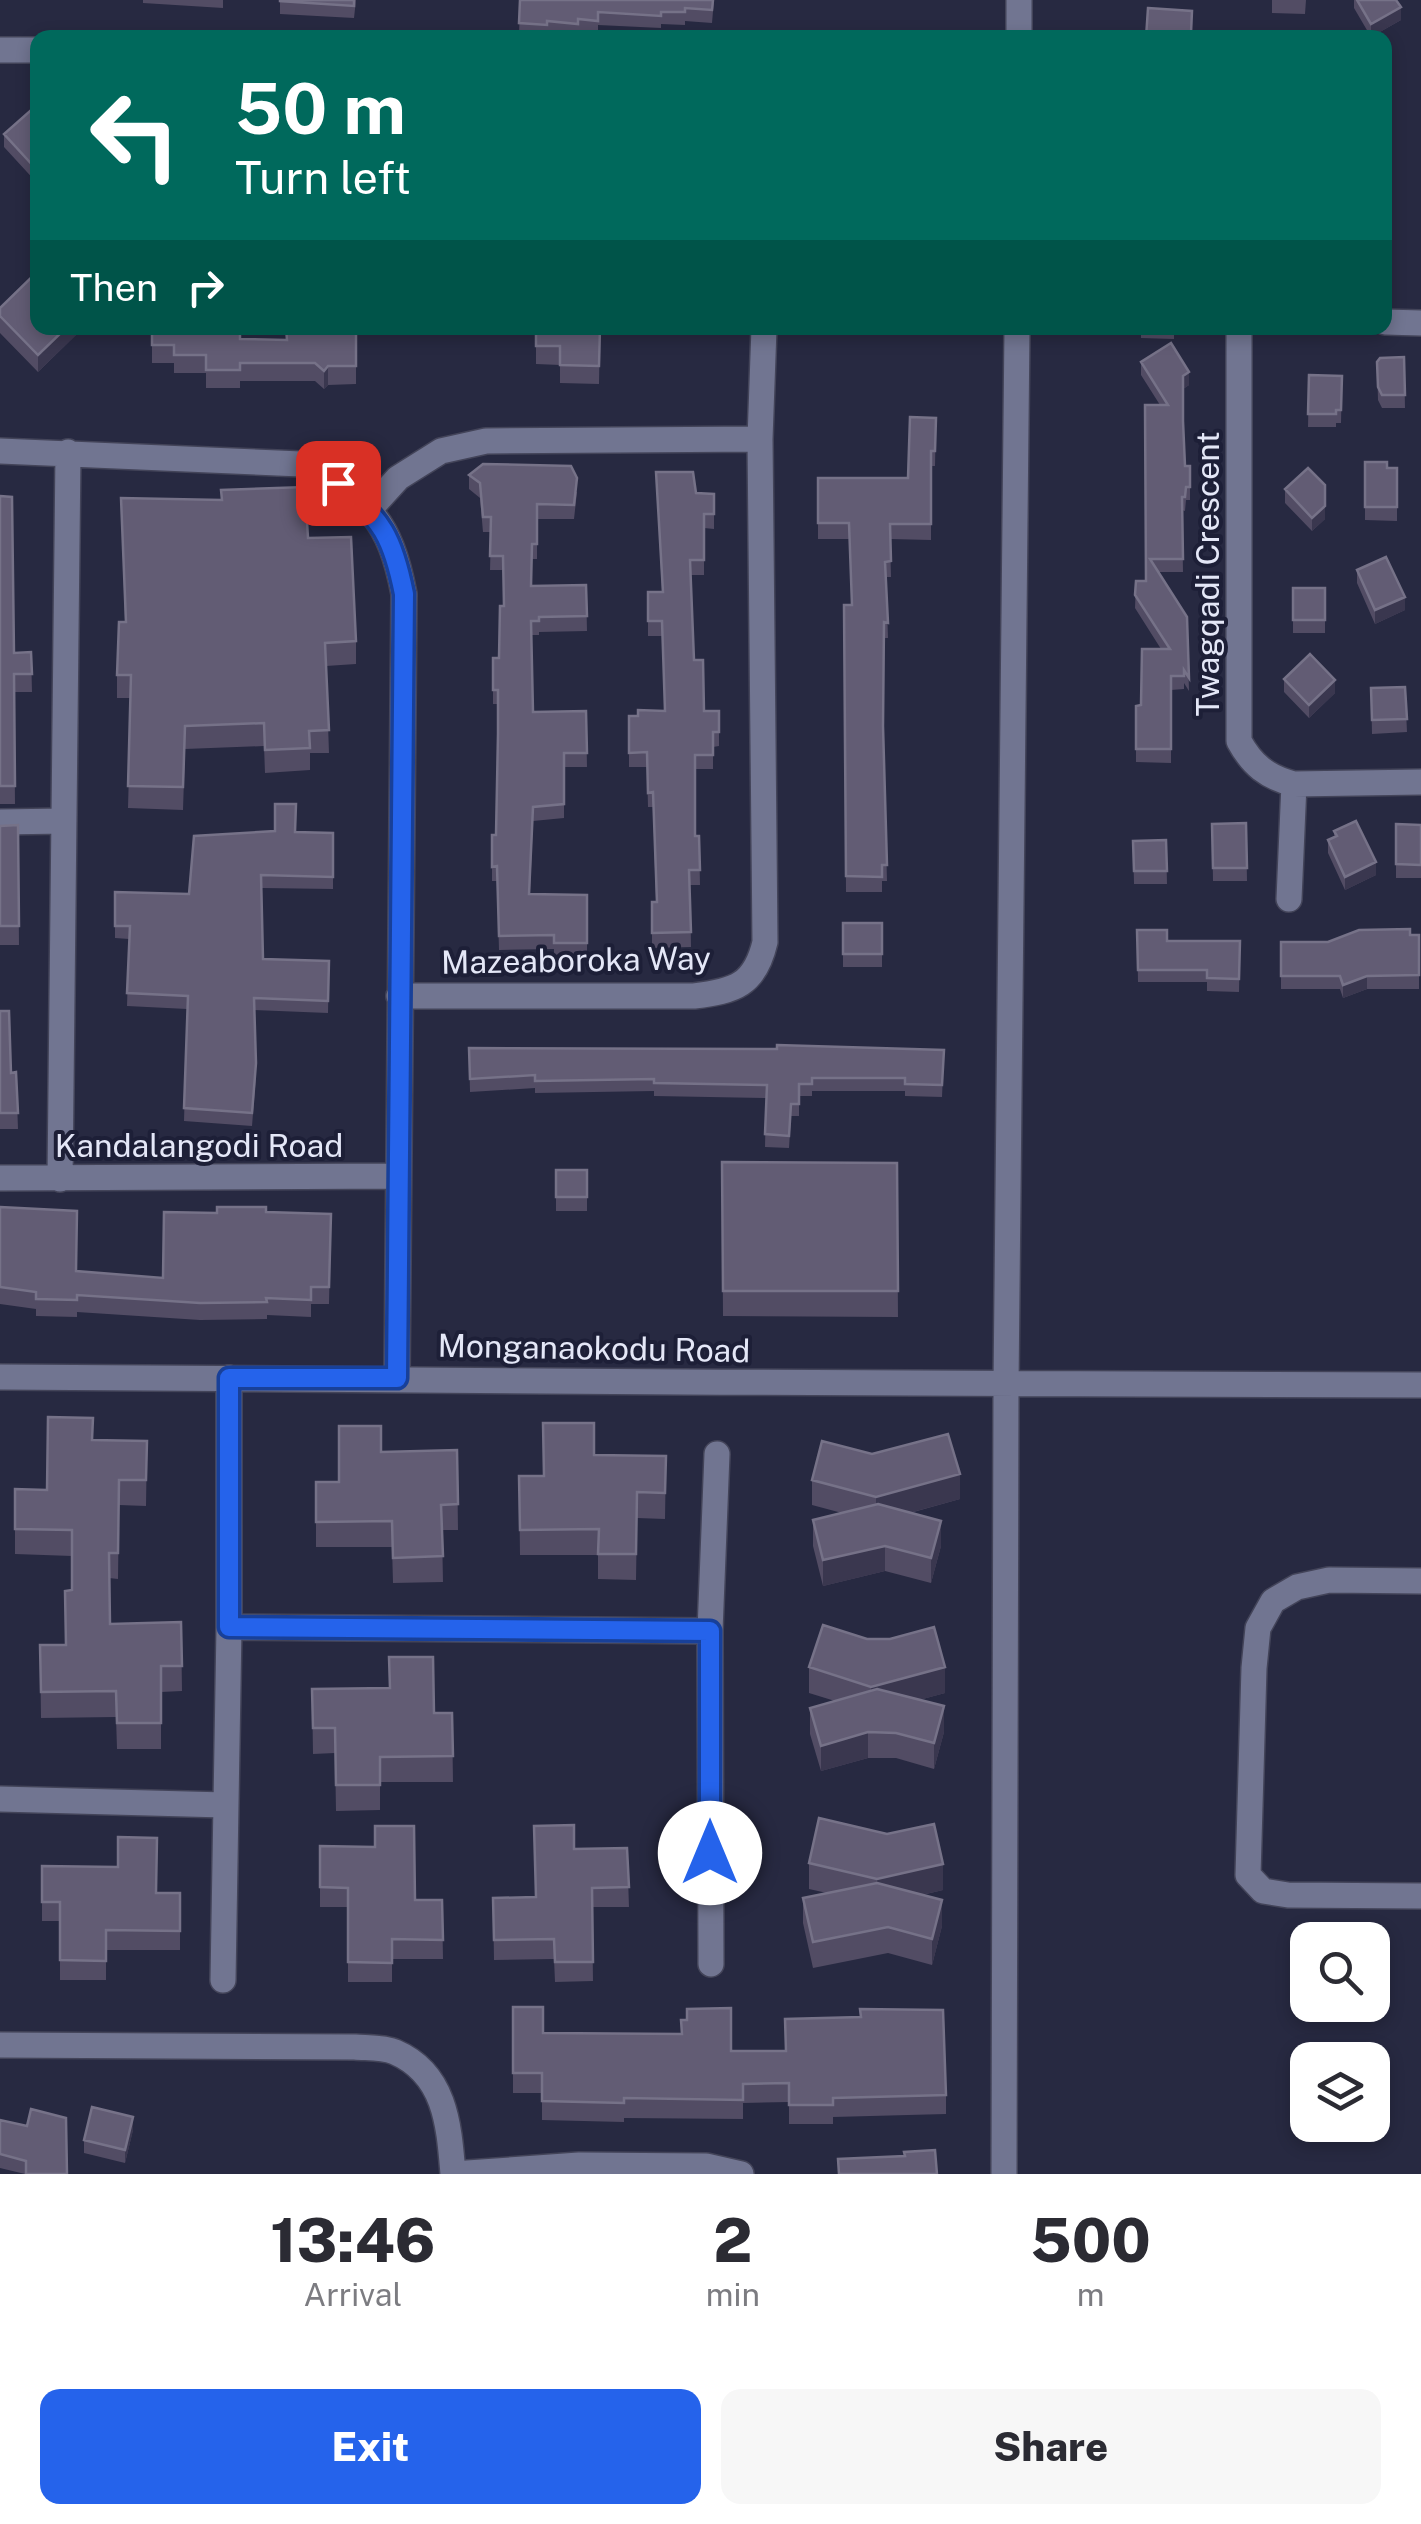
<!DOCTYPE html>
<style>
:root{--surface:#fff;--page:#f7f7f7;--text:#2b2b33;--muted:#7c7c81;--accent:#2563eb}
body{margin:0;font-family:"Public Sans",sans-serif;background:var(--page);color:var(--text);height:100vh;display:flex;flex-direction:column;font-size:38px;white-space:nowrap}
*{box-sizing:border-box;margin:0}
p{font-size:32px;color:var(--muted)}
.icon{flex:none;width:55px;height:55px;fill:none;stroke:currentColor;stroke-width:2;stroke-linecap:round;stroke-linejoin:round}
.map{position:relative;height:2174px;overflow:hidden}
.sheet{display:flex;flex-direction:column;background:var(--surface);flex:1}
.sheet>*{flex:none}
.top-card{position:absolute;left:30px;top:30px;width:1362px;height:305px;border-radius:20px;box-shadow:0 5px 15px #0003;background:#00695c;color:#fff;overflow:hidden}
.tools{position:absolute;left:1290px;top:1922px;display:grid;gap:20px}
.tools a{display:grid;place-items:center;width:100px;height:100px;border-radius:20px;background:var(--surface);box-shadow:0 5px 15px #0003;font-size:50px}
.pin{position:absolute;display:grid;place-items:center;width:85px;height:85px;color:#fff;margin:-42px;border-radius:20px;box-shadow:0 5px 15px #0006}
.me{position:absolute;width:110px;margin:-55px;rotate:0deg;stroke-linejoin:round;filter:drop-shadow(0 0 8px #0008)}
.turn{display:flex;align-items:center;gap:35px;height:210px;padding:0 40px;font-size:45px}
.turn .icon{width:130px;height:130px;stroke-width:2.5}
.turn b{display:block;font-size:70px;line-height:85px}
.then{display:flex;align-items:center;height:95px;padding:0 40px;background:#0003;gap:20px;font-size:38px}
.eta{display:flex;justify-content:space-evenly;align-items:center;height:170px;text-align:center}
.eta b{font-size:60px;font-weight:800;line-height:70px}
.action{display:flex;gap:20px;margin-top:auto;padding:20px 40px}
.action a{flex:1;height:115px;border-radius:20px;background:var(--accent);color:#fff;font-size:40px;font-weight:800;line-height:115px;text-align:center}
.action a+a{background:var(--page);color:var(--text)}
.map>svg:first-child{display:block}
</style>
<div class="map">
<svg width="1421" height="2174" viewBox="0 0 1421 2174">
<rect width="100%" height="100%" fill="#272941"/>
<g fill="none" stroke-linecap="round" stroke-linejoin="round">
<g stroke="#434459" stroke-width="28">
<path id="minor" d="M1019 0V38
M0 50H38
M1385 322 1421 323
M1239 328V741C1252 765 1267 777 1294 784L1421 782
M0 451 301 464C367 498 390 519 404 594L397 1378
M370 509 398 478 441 451 486 441 760 439
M0 822 64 821
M1289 899 1294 784
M399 996H694C735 991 755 985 765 942L760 439 764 328
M0 1178 398 1176
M60 1179 68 452
M0 1377C474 1379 947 1386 1421 1385
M1421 1581 1329 1580 1297 1587 1273 1601 1258 1628 1254 1668 1248 1875 1263 1891 1288 1895 1421 1896
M229 1627 710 1631
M0 1799 225 1805
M711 1964 710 1631 717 1454
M223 1980 229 1627V1378
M0 2045 355 2047C367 2048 384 2047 395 2052 446 2074 449 2126 453 2174L579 2165 706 2166 741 2174
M1004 2174 1006 1386 1017 328"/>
</g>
<use href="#minor" stroke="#717591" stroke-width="25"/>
</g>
<path fill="#524c64" d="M143 0H223V8L143 3Z
M280 0H356L354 18 280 14Z
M520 0H714L712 23 685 21V25L661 24V28L598 25V33L578 31V37L547 34V37L519 36Z
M1272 0H1306L1305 14 1272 13Z
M1354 0H1396L1401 20 1371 37 1354 8Z
M1192 11 1191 38H1146Z
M38 104V184L4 147V134Z
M1385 201H1387L1388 254H1385Z
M0 308 81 328V330L38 372 0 333Z
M152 328 240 339 287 340 356 328V384L328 385 324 389 315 381H240V388H206V373H174V363H152Z
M504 328H600L599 384 560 383V365L536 364V332H504Z
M1141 328H1174V339L1141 338Z
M1404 357 1405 408H1382L1378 400 1377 362Z
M1141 362 1189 385 1183 389V422L1185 466H1190V500H1186L1185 511 1182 510 1183 572H1158L1187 617 1189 691 1184 683V689L1171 690V763L1136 762V706L1141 705 1161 649 1135 608 1136 581H1146L1160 405 1141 375Z
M1309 375 1342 376 1341 423H1336V427H1308Z
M936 418 935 466H931V540L890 539 891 577H886L888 638H884L883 730 887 881H882V892H846L844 605H852L849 539H818V478H908Z
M1365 462 1387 468H1397V521L1365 520Z
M656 472 696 493 714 494V529L704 528V575H691L694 660 704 711 719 732V746L713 747V769H695V836H699L700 885H690L691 947 652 948V902H656L653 807H648L647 767H629V716H638L665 711 662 636H648V592H662Z
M469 475 577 492 574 519H537V559H532L531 586 586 585 587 631 539 632V635H531L533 712 586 711 587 767H564V818L533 821 530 894 587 895V958L554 957V949L499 950 497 881H492V835H496L498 704H493V658H499L503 606V570H490L491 532H483L480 498 469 489Z
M1285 489 1325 519 1312 531 1285 503Z
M0 496 14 653 31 652 32 692H14L15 804H0Z
M121 498 308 538 356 641V664L326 666 329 753H310V770L265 773 264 746 185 749 183 810 128 808 131 698H117V675L125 622Z
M1357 570 1405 610 1375 624 1357 583Z
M1293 588H1325V633H1293Z
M1284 679 1335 693 1309 718 1284 692Z
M1405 687 1407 732 1372 734 1371 688Z
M1246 823 1247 881H1213L1212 824Z
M1396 824 1421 825V878H1396Z
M18 825 19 945H0V826Z
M275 831 333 833V889L262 888 263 959 329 961 328 1013 254 1010 256 1076 252 1126 184 1121 187 1009 127 1006 129 939 115 938V892L189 894Z
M1334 831 1376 875 1345 890 1328 853V840L1334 837Z
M1166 840 1167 884H1134L1133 841Z
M843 923H882V967H843Z
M1137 930 1167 941H1240L1239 992 1207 991V982H1138Z
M1410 935H1419V989H1367L1343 998 1340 989H1281V942H1328Z
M0 1011 11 1073 16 1072 18 1129H0Z
M469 1048 944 1050 942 1097 905 1096V1091H812V1096H799V1116H791L789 1148 765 1147 766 1098 654 1096V1091L535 1093V1088L470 1092Z
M722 1162 897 1163 898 1317 723 1316Z
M556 1170H587V1211H556Z
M0 1207 76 1271 163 1278 217 1213 266 1212 331 1214 329 1304H311V1317L267 1315V1319L200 1320 77 1312V1317L36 1316V1309L0 1304Z
M93 1440 147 1441 146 1506 119 1505 118 1579 109 1578 110 1624 181 1622 182 1691 161 1692V1749H117L116 1717 41 1718 40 1645H66L72 1590V1556L15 1554V1489L47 1490Z
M457 1450 458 1530H442L443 1582 393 1583 392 1547H316V1482H339L381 1452Z
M594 1455 666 1456 665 1519 637 1518 636 1580 598 1579V1555H520L519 1476H543Z
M812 1480 960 1499 910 1513 941 1546 931 1583 885 1571 823 1586 813 1546V1520L842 1513 812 1505Z
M809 1667 945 1693 919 1700 944 1732 934 1769 896 1758H868L821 1771 810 1734V1708L835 1701 809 1693Z
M312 1689 434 1713H452L453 1782H380V1810L336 1811 335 1753 313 1754Z
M320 1846 415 1900H442L443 1959H392V1982H348V1907H320Z
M627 1848 629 1907H592L593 1981 555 1982 554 1959 494 1960 493 1898 535 1897 574 1849Z
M809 1863 943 1890 922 1895 942 1926 932 1965 888 1953 813 1968 803 1923V1898L827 1893 809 1889Z
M42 1866 156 1893H180V1950H106V1980H60V1921H42Z
M513 2007 543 2033 731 2051 946 2095V2114L833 2117V2124H789V2102L743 2103V2119L624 2118V2122L542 2120V2093H513Z
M0 2120 67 2174H25L0 2168Z
M133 2130 125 2163 84 2153V2140Z"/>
<path fill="#3a374f" d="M1401 7V20L1371 37V24Z
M66 328H81V330L38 372V355Z
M328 366V385L324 389V371Z
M1189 372V385L1183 389V376Z
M1325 506V519L1312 531V518Z
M1405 597V610L1375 624V610Z
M1335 680V693L1309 718V705Z
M1376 862V875L1345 890V877Z
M1367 976V989L1343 998V985Z
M960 1474V1499L876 1522V1497Z
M941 1521V1546L931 1583V1558Z
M885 1546V1571L823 1586V1560Z
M945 1667V1693L871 1713V1687Z
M944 1706V1732L934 1769V1743Z
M868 1732V1758L821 1771V1746Z
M943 1864V1890L877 1905V1879Z
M942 1900V1926L932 1965V1939Z
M133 2117V2130L125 2163V2150Z"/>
<path fill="#625c74" stroke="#767288" stroke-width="2.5" d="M280 0H354V6L280 1Z
M520 0H713L712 10 685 8V12H661V16L598 12V21L578 19V24L547 21V25L519 23Z
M1357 0H1396L1401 7 1371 24Z
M1148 8 1192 11 1191 33 1182 32V38H1146Z
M38 104V171L4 134Z
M1385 201H1387L1388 241H1385Z
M38 271V328H66L38 355 0 316V308Z
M152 328H240V339L287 340 286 328H356V366H328L324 371 315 363H240V370H206V355H174V345H152Z
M536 328H600L599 366 560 365V346H536Z
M1171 343 1189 372 1183 376V421L1185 466H1190V487H1186L1185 497H1182L1183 559H1150L1187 617 1189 678 1184 670V676H1171V749H1136V706L1141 705 1142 649H1170L1135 595 1136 581H1146L1145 405H1168L1141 362Z
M1404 357 1405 395H1382L1378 387 1377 362 1380 358Z
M1309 375 1342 376 1341 410H1336V414H1308Z
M910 417 936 418 935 451H931V524H890L891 561 885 562 888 623 884 622 883 726 887 865H882V877L846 876 844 605H852L849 523H818V478H908Z
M1365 462H1387V468H1397V507H1365Z
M483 464 571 466 577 478 574 505 537 504V544H532L531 586 586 585 587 616 539 617V621H531L533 712 586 711 587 753H564V804L533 807 529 894 587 895V943H554V935L499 936 497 866 492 867V835H496L498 734V690H493V658H499L500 606H504L503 556H490L491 517H483L480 483 469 475Z
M1308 468 1325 485V506L1312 518 1285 489Z
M656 472H693L696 493 714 494V514H704V560H690L694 660H703L704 711H719V732H713V755H695V836H699L700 870H689L691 932 652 933V902H657L653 792 648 793 647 752 629 753V716H638V710L665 711 662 621H648V592H663Z
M305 487 308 538 351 537 356 641 325 643 329 730 309 731 310 748 265 750 264 723 185 726 183 787 128 786 131 675H117L119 622H126L121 498 222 500 221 490Z
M0 496 12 497 14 653 31 652 32 674H14L15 786H0Z
M1386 557 1405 597 1375 610 1357 570Z
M1293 588H1325V620H1293Z
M1310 654 1335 680 1309 705 1284 679Z
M1405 687 1407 719 1372 720 1371 688Z
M275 804H296L295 832 333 833V877L261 875 263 959 329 961 328 1001 254 998 256 1063 252 1113 184 1108 188 996 127 993 130 926H115V892L189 894 194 836 275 831Z
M1356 821 1376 862 1345 877 1328 840 1337 836 1334 831Z
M1246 823 1247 868H1213L1212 824Z
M1396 824 1421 825V865L1396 864Z
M18 825 19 926H0V826Z
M1166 840 1167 871H1134L1133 841Z
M843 923H882V954H843Z
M1410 929V935H1419V975L1367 976 1343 985 1340 976H1281V942H1328L1359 930Z
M1137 930H1167V941H1240L1239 979 1207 978V970H1138Z
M0 1011H9L11 1073 16 1072 18 1113H0Z
M777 1045 944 1050 942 1085 905 1084V1078H812V1084H799V1104H791L789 1136 765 1134 767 1085 654 1083V1079L535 1081V1075L470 1079 469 1048 777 1049Z
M722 1162 897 1163 898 1291H723Z
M556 1170H587V1197H556Z
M0 1207 77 1211 76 1271 163 1278 164 1212 217 1213V1207H266V1212L331 1214 329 1287H311V1300L266 1298 267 1302 200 1303 77 1295V1300L36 1299V1292L0 1287Z
M48 1417 93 1418 92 1440 147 1441 146 1480H119L118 1553H109L110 1624 181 1622 182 1666H161V1723H117L116 1691 41 1692 40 1645H66L65 1591 72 1590V1530L15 1529V1489L47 1490Z
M543 1423H594V1455L666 1456 665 1493 637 1492 636 1554H598L599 1529 520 1530 519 1476H544Z
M339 1426H381V1452L457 1450 458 1504 441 1505 443 1556 393 1558 392 1521 316 1522V1482H339Z
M948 1434 960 1474 876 1497 812 1480 822 1441 872 1454Z
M878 1504 941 1521 931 1558 885 1546 823 1560 813 1520Z
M823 1625 867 1639H890L934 1627 945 1667 871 1687 809 1667Z
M389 1657H433L434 1713H452L453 1756 380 1757V1785H336L335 1728H313L312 1689 390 1688Z
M877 1689 944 1706 934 1743 896 1733 868 1732 821 1746 810 1708Z
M819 1818 887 1834 934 1824 943 1864 877 1879 809 1863Z
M574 1825V1849L627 1848 629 1887 592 1888 593 1962H555L554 1939 494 1940 493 1898 536 1897 534 1826Z
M375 1826H414L415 1900H442L443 1940 392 1939V1963L348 1962V1888L320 1887V1846L375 1847Z
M118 1837 157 1838 156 1893H180V1931L106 1930V1961L60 1960V1902H42V1866L118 1867Z
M877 1883 942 1900 932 1939 888 1927 813 1942 803 1898Z
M513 2007H543V2033L682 2034 681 2020H687V2009L731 2008V2051H786L785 2019 861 2017 860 2009 943 2010 946 2095 833 2098V2105H789V2083L743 2084V2100L624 2098V2103L542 2101V2073H513Z
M92 2107 133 2117 125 2150 84 2140Z
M31 2109 66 2118 67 2174H26V2161L0 2154V2120L27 2126Z
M935 2150 937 2174H839L838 2159 905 2156 904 2152Z"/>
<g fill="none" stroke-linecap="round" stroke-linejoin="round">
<g stroke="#184099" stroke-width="25">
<path id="route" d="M338 483C382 519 393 538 404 594L397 1378H229V1627L710 1631V1853"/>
</g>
<use href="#route" stroke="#2563eb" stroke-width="18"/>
</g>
<g text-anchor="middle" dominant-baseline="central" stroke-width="8" stroke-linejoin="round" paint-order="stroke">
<g font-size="32" fill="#e4e7f7" stroke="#1d1f37">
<text transform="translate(1207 574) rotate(-90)">Twagqadi Crescent</text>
<text transform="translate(576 960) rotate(-1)">Mazeaboroka Way</text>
<text x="199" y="1145">Kandalangodi Road</text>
<text transform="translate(594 1348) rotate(1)">Monganaokodu Road</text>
</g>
</g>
</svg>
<div class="tools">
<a><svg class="icon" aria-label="search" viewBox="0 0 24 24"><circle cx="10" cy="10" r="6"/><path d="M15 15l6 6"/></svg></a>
<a><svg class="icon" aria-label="layers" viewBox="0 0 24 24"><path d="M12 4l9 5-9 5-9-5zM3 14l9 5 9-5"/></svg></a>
</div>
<div class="pin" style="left:338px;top:483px;background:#d93025"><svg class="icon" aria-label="arrive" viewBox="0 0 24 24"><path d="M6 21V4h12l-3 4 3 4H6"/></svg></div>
<svg class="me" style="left:710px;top:1853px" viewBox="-20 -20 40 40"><circle r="19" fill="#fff"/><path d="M0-13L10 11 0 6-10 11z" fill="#2563eb"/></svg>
<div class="top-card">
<div class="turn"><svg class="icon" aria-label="left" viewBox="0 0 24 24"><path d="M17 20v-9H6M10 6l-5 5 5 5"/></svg><div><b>50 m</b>Turn left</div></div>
<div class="then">Then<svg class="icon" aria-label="right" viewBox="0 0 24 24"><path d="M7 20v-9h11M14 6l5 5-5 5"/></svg></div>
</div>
</div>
<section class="sheet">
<div class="eta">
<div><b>13:46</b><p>Arrival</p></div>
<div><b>2</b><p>min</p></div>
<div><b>500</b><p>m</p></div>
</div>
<div class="action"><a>Exit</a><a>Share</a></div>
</section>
